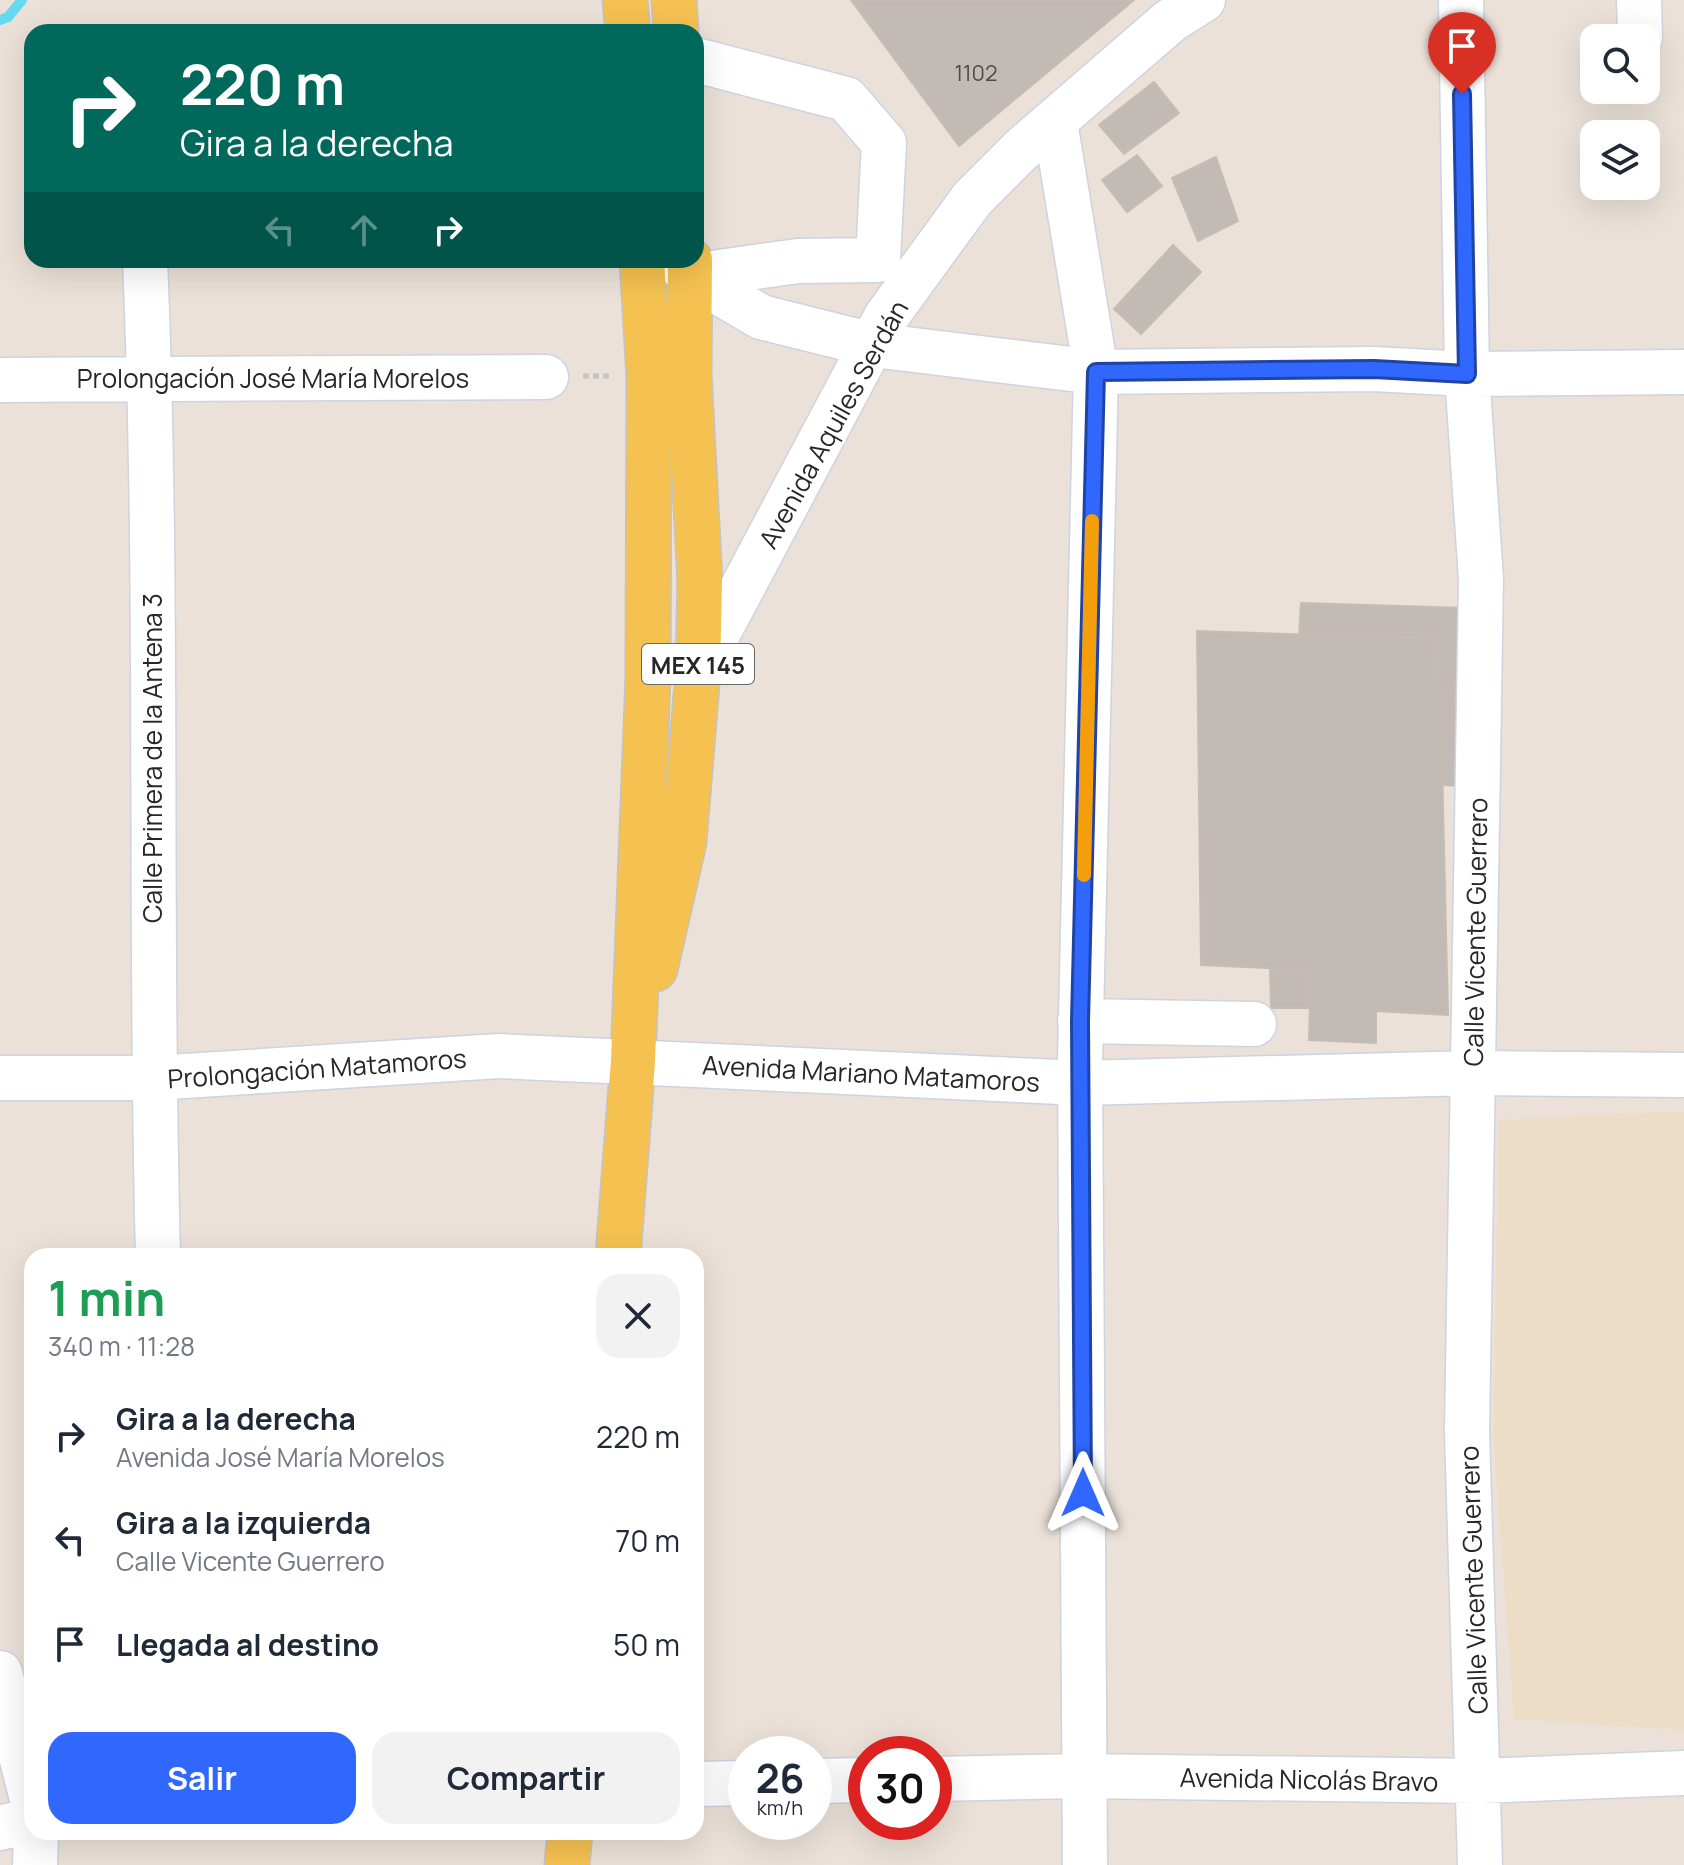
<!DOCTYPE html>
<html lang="es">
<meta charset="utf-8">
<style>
:root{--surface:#fff;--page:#f2f2f3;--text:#1f2937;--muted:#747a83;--accent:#3068ff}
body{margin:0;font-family:Manrope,sans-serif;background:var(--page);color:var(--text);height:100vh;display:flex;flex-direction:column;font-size:30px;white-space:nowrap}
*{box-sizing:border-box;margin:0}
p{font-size:26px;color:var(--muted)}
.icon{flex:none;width:44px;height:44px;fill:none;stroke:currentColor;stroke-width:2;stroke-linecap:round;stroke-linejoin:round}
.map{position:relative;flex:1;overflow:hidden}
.drawer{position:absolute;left:24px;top:1248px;width:680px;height:592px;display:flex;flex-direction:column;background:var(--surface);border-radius:24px;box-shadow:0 8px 32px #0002}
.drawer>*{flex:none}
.top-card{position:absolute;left:24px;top:24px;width:680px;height:244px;border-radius:24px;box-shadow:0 8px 32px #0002;background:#00695c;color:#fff;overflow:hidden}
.fabs{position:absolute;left:1580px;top:24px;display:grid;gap:16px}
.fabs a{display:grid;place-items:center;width:80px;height:80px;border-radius:16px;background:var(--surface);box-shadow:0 8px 32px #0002;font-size:40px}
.speed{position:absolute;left:728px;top:1736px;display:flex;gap:16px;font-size:40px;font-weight:700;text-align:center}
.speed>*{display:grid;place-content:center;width:104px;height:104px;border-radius:50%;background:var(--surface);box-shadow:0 8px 32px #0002;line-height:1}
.speed small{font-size:20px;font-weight:400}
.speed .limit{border:12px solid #d22;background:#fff;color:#111}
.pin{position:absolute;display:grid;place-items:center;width:68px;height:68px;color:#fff;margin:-82px -34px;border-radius:50% 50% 50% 0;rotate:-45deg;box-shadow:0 0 8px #0007}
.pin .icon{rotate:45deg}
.me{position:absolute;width:88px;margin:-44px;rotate:0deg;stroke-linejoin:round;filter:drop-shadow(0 0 6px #0008)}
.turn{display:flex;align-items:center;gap:28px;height:168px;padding:0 24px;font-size:36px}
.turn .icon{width:104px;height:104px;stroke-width:2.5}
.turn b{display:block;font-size:56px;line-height:68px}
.lanes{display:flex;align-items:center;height:76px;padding:0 24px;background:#0003;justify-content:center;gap:40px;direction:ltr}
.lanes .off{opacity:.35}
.round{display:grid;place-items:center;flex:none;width:84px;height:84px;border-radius:24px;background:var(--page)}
.summary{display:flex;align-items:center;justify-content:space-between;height:136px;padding:0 24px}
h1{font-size:48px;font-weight:700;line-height:60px;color:#1e9e55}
.button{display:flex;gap:16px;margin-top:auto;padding:16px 24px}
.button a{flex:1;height:92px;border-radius:24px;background:var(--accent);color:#fff;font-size:32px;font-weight:700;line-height:92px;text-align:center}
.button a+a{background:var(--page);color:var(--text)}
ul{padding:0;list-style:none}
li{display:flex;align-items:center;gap:24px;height:104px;padding:0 24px}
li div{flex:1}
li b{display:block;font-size:30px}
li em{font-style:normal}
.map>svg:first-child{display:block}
</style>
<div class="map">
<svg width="1684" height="1865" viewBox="0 0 1684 1865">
<rect width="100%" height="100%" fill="#ebe1d8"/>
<path fill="#eeddc6" d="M1684 1111V1730L1514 1719 1493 1432 1499 1120Z"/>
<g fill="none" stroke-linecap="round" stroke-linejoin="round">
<path stroke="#65d8f2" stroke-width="10" d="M0 20 8 17 22 0"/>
</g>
<path fill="#c2bbb5" stroke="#c6bdb2" stroke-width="2" d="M851 0H1134L959 146Z
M1154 82 1179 113 1124 154 1099 125Z
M1137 155 1162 186 1127 212 1102 180Z
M1216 157 1238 221 1198 241 1172 178Z
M1173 245 1201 272 1141 334 1114 309Z
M1301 603 1465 608 1467 786 1442 785 1439 639 1299 635Z
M1197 631 1439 639 1448 1015 1376 1011V1043L1309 1040 1311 970 1201 965Z
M1270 968 1311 970 1310 1008H1271Z"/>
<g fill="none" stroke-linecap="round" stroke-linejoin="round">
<g stroke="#cdd3e1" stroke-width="47">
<path id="minor" d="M1461 0 1467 374 1481 579 1467 1431 1480 1865
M1639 0 1640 38
M1055 122 1096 372 1080 1062 1085 1865
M145 260C159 592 149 924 158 1256
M674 260 691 276 761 317 873 345 1096 372 1374 369 1467 374 1684 372
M691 276 798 261 878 260 884 143 846 99 696 60
M0 380 546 377
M698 671 886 317 972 199 1022 149 1170 21 1203 0
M1080 1021 1254 1024
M0 1078H153L499 1056 1081 1083 1472 1073 1684 1075
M0 1673 32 1799
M934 1779 1083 1776 1480 1781 1684 1773
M814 1781 866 1780
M696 1784 746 1783
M0 1828 32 1820
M35 1865 36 1832"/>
</g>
<g stroke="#c3c3c3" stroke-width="47">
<path id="major" d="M625 0 628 32
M674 0 676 32
M655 969 684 842 698 671 700 582 689 374 690 260
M618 1256 633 1061 648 677 649 375 642 260
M567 1865 570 1832"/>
</g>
<path stroke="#c3c3c3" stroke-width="5" stroke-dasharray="6 4" stroke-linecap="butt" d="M583 376H613"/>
<use href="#minor" stroke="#fff" stroke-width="44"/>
<use href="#major" stroke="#f5c252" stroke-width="44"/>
</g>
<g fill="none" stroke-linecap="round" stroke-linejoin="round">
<g stroke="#1f44a6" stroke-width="20">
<path id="route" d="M1083 1493 1080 1021 1096 372 1374 369 1467 374 1462 94"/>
</g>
<use href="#route" stroke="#3068ff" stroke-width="14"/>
<path stroke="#f59e0b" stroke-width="14" d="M1084 875 1092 521"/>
</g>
<g text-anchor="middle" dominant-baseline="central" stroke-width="6" stroke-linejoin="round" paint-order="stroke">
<g font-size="22" fill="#4e4c4a">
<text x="976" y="73">1102</text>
</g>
<rect fill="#fff" stroke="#686868" stroke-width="2" x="642" y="644" width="112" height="40" rx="6"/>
<g font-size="24" font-weight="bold" fill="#272727">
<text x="698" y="664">MEX 145</text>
</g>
<g font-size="26" fill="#272727" stroke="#fff">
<text x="273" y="378">Prolongación José María Morelos</text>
<text transform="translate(833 424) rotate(-61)">Avenida Aquiles Serdán</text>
<text transform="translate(152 758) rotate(-90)">Calle Primera de la Antena 3</text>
<text transform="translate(1475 932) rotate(-89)">Calle Vicente Guerrero</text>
<text transform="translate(317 1068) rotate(-4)">Prolongación Matamoros</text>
<text transform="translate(871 1073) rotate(3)">Avenida Mariano Matamoros</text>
<text transform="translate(1473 1580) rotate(-92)">Calle Vicente Guerrero</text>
<text transform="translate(1309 1779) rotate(1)">Avenida Nicolás Bravo</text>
</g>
</g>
</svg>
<div class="fabs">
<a><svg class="icon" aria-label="search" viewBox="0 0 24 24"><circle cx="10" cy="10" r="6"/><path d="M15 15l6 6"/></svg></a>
<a><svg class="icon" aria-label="layers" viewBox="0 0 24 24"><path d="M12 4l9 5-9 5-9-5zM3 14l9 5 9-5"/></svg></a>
</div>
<div class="speed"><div>26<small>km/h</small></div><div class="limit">30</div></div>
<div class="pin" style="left:1462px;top:94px;background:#d93025"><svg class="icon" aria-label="arrive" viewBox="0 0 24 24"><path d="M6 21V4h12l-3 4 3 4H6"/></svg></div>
<svg class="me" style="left:1083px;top:1493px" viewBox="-20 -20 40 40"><path d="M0-17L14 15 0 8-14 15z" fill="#3068ff" stroke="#fff" stroke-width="4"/></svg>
<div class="top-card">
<div class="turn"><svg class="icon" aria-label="right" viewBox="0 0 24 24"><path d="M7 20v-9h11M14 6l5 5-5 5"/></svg><div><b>220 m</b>Gira a la derecha</div></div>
<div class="lanes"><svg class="icon off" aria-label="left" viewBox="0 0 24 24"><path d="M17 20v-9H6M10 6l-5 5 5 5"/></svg><svg class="icon off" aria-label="ahead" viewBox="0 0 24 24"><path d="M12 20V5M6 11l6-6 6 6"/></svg><svg class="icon" aria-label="right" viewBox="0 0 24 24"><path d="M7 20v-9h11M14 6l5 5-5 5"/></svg></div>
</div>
<section class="drawer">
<div class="summary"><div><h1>1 min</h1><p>340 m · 11:28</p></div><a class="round"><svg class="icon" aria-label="close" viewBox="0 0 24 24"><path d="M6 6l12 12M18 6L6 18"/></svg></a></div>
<ul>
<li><svg class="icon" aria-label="right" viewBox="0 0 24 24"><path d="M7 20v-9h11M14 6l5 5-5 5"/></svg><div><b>Gira a la derecha</b><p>Avenida José María Morelos</p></div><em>220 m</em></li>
<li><svg class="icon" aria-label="left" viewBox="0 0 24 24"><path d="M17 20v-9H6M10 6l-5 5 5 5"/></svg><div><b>Gira a la izquierda</b><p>Calle Vicente Guerrero</p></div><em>70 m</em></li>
<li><svg class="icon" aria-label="arrive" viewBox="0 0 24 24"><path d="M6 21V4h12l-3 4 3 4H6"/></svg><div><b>Llegada al destino</b></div><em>50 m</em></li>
</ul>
<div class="button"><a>Salir</a><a>Compartir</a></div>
</section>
</div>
